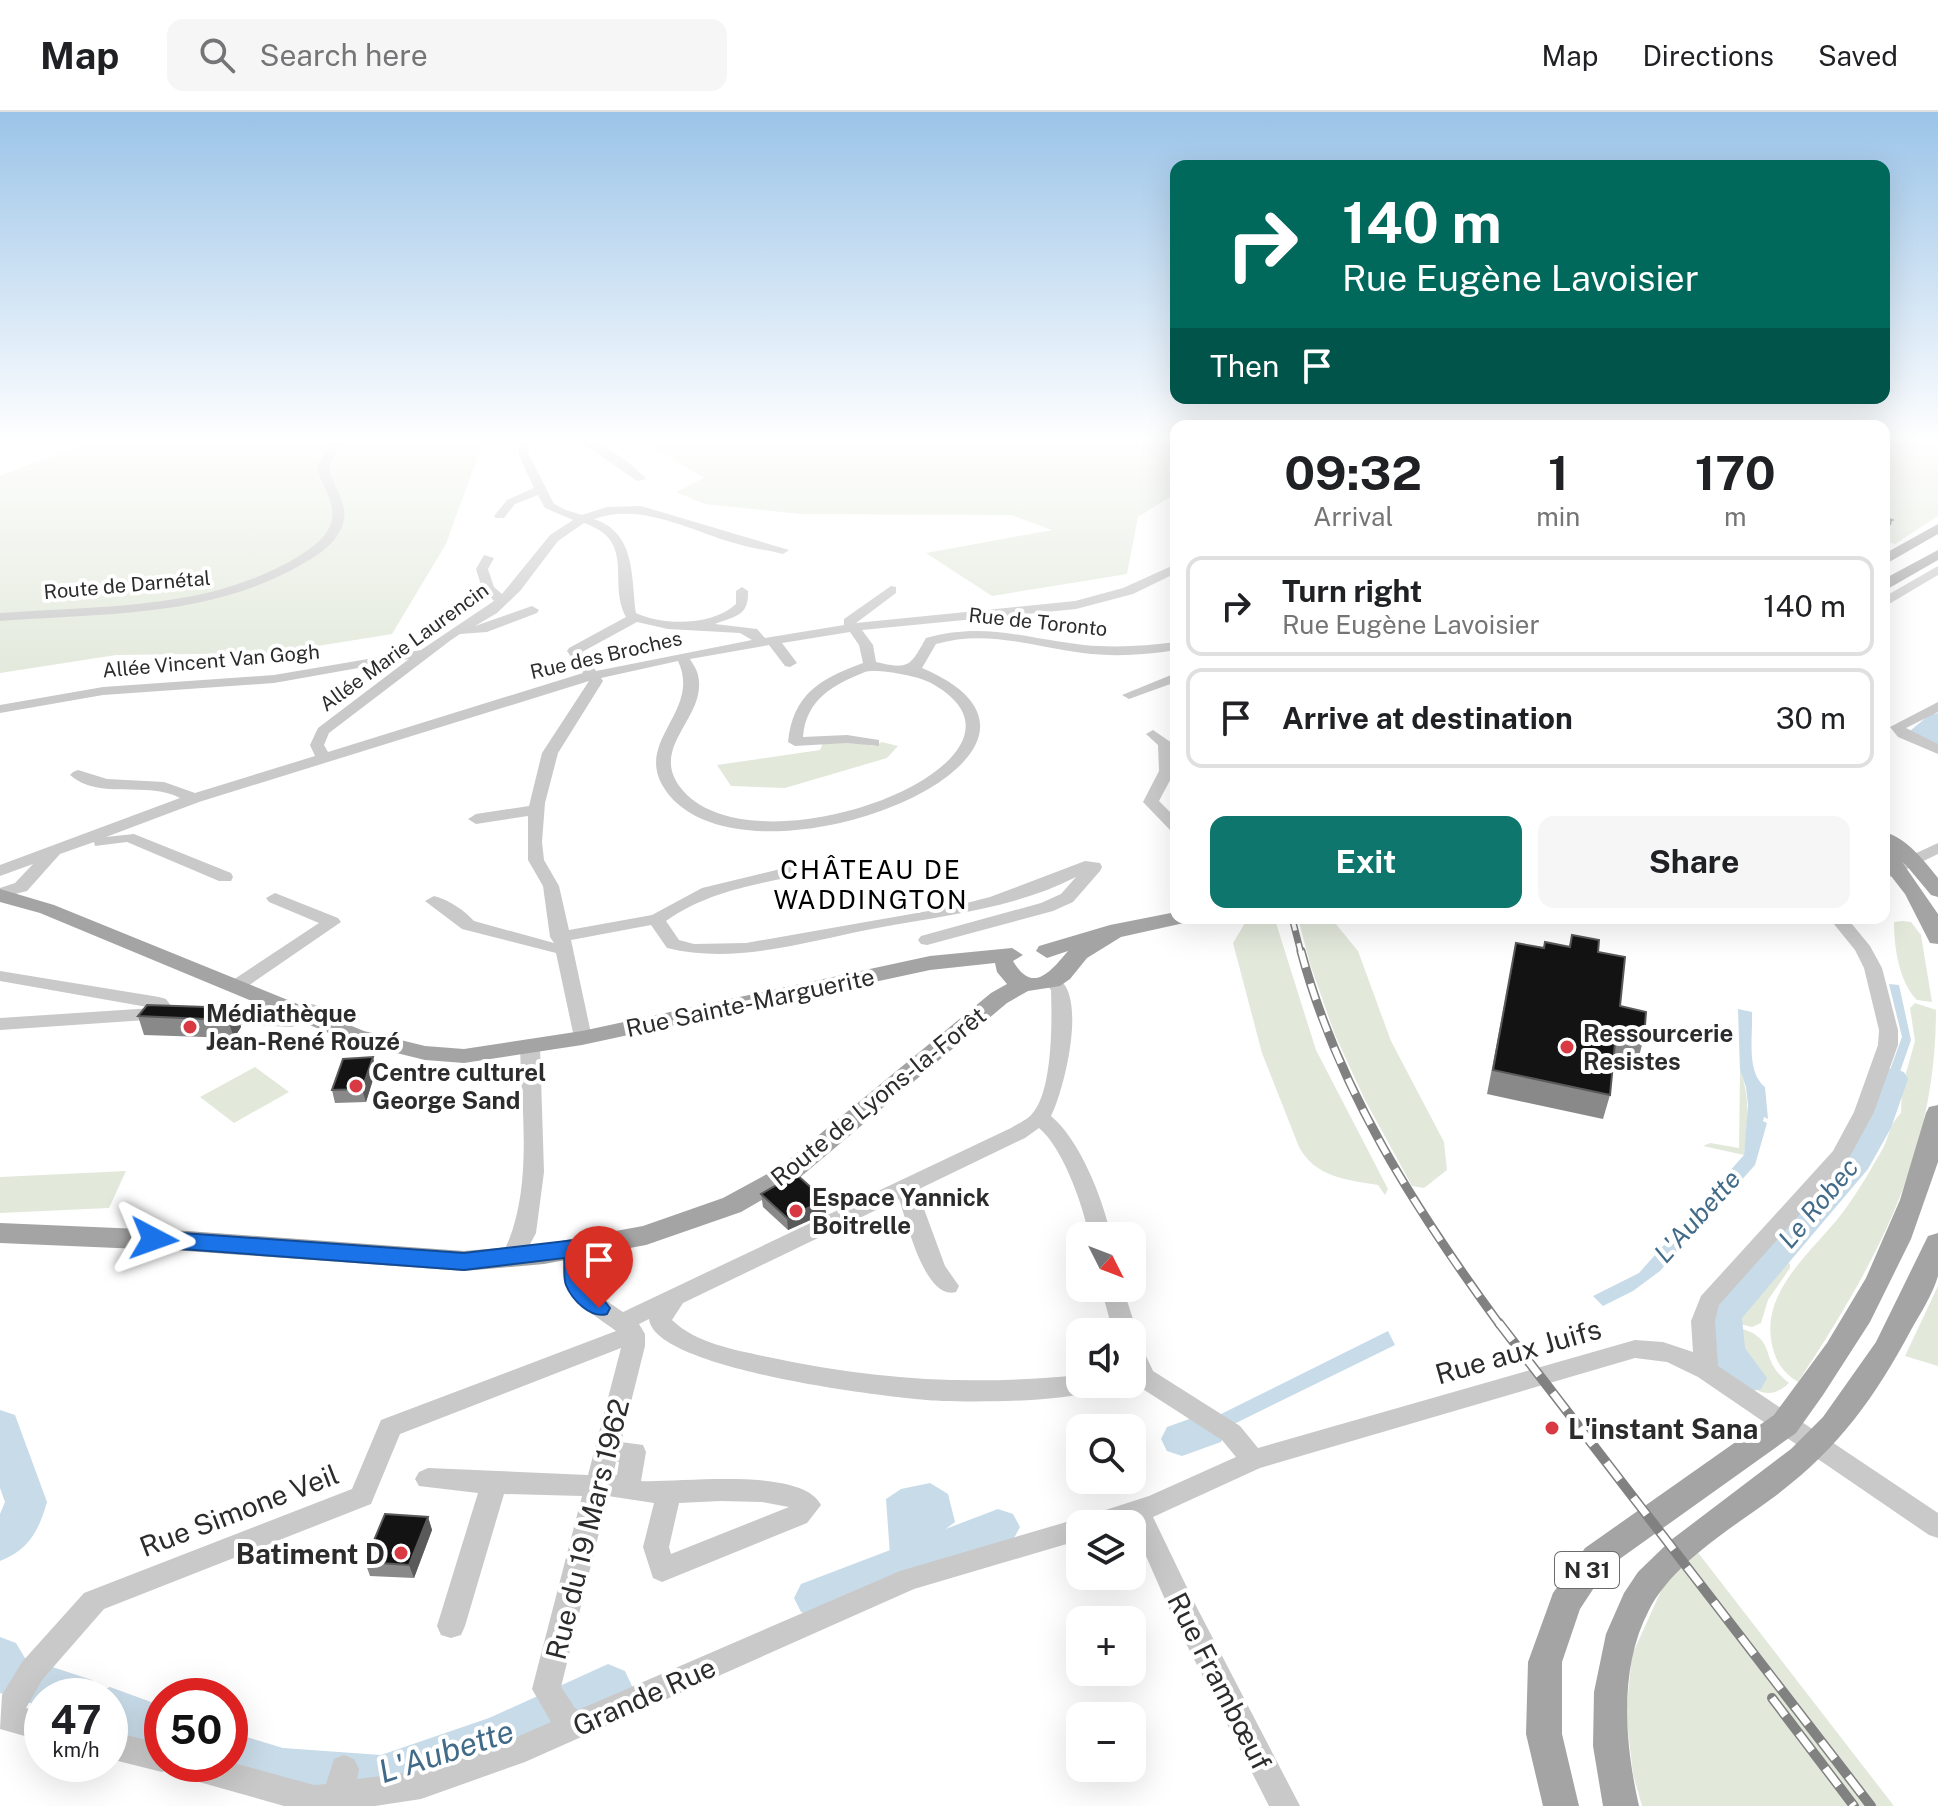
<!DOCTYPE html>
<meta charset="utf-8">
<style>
:root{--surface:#fff;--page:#f6f6f6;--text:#202124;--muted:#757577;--line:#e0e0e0;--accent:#0f766e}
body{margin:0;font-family:"Public Sans",sans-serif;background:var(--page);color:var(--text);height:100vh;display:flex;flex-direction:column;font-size:30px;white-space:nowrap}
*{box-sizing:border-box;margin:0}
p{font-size:26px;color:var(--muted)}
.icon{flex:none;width:44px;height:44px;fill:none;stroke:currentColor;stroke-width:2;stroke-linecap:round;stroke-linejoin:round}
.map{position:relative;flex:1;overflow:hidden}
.sheet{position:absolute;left:1170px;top:308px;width:720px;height:504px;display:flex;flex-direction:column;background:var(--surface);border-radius:16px;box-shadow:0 8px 32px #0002}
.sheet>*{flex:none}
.top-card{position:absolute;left:1170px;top:48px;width:720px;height:244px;border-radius:16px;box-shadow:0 8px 32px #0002;background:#00695c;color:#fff;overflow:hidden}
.needle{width:52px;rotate:132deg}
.controls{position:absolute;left:1066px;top:1110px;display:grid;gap:16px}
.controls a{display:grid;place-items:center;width:80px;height:80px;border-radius:16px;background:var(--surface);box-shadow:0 8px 32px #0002;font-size:40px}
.speed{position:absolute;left:24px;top:1566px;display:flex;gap:16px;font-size:40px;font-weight:700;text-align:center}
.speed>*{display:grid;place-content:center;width:104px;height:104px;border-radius:50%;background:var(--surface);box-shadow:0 8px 32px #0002;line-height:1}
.speed small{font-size:20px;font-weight:400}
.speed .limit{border:12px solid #d22;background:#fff;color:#111}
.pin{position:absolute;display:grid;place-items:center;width:68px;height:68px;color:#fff;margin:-82px -34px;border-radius:50% 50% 50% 0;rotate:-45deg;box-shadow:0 0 8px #0007}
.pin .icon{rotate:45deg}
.me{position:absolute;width:88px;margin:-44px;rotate:94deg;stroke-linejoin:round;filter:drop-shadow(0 0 6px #0008)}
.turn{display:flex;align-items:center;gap:28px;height:168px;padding:0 40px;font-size:36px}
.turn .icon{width:104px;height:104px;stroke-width:2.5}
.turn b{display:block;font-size:56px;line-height:68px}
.then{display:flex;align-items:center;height:76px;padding:0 40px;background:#0003;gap:16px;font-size:30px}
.eta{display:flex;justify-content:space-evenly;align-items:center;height:136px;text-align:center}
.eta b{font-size:48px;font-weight:700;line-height:56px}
.primary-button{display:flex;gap:16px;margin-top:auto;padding:16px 40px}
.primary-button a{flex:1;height:92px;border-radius:16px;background:var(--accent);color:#fff;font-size:32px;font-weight:700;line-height:92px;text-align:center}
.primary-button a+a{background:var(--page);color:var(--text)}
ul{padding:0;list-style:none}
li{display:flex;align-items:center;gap:24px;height:100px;margin:0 16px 12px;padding:0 24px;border:4px solid var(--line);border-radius:16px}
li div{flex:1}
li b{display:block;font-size:30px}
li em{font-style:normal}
header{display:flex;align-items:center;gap:48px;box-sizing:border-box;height:112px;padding:0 40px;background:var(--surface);border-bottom:2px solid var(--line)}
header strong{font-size:38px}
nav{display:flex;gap:44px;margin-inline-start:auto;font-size:28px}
.search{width:560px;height:72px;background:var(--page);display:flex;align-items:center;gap:20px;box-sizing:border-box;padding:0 28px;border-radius:16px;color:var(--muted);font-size:30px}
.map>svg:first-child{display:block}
</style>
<header>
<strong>Map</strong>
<div class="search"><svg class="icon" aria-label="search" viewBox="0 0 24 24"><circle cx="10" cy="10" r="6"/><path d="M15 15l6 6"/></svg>Search here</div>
<nav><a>Map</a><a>Directions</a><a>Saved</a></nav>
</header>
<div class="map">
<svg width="1938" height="1694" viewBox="0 0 1938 1694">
<rect width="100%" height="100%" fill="#fff"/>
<path fill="#e2e9db" d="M87 330H483L446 432 392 522 274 541 116 543 0 561V364Z
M644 330H1176V381L1138 405 1127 462 992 484 926 441 1052 418 1011 403 800 402 705 392 676 380 704 366Z
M1884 330H1938V404L1895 432 1884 429Z
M851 630 874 634 882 630 898 634 887 646 785 676 731 674 717 653 820 638 823 631Z
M1248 806H1260L1256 810 1276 811 1316 938 1388 1077 1385 1083 1378 1073C1347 1068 1315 1065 1299 1035L1262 941 1233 831Z
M1298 806H1331L1358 839 1391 929 1444 1030 1447 1058 1424 1076 1412 1074 1365 988 1335 923 1310 852Z
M1902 809 1911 810 1921 823 1932 890 1917 888C1899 870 1894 835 1894 810Z
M1915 891 1936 898C1936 1044 1876 1151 1798 1270 1785 1262 1777 1252 1773 1237 1757 1178 1816 1138 1846 1096 1859 1078 1871 1057 1882 1038 1891 1022 1887 1016 1901 1001L1902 975 1915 929 1910 896Z
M255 955 289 980 234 1011 200 985Z
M1740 958C1751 986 1747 1013 1744 1043L1703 1034 1710 1031 1739 1036Z
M126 1059 109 1096 0 1101V1065Z
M1781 1145 1790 1152V1156L1768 1188 1761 1211 1752 1215 1728 1209 1737 1191Z
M1938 1174V1254L1905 1244Z
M1728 1213C1784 1225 1754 1244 1789 1271 1772 1287 1760 1282 1743 1269L1751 1263 1732 1237Z
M1696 1438 1894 1694H1642L1633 1662 1626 1602 1632 1543 1665 1470Z"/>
<path fill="#c8dbe8" d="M1889 872 1899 873 1911 928 1884 1006 1874 1002 1902 925Z
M1738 897 1752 900C1753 925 1746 960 1765 975L1768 1007 1764 1005 1763 1009 1767 1011 1755 1053 1738 1072 1733 1070 1722 1082 1725 1084 1660 1159 1633 1179 1603 1194 1593 1184 1639 1161 1744 1043 1748 993 1746 975 1740 958Z
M1871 1004 1882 1009 1869 1040 1852 1063 1842 1058 1856 1040Z
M1823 1080 1835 1085 1798 1128 1786 1122Z
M1784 1124 1796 1131 1737 1191 1728 1209 1715 1205 1722 1192Z
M1715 1209 1728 1213 1732 1237 1751 1263 1743 1269C1725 1253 1714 1234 1715 1209Z
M1388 1219 1395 1233 1234 1312 1217 1304Z
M930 1371 948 1382 955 1410 939 1422 890 1443 886 1387 901 1377Z"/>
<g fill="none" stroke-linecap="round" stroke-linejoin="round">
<path fill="#c8dbe8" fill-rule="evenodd" d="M1938 601V636L1929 634 1910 619 1929 603Z
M1892 956 1904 960 1908 967 1891 1016 1868 1057 1742 1206 1745 1236 1767 1266 1761 1277C1718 1291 1691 1225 1709 1192L1843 1042C1857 1016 1864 984 1880 960Z
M0 1298 15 1303 47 1390C39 1418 29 1438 0 1449V1402L5 1390 0 1376Z
M1206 1301 1221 1306 1227 1318 1221 1330 1182 1344 1167 1339 1161 1327 1167 1315Z
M998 1397 1013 1402 1020 1415 1013 1428 817 1506 801 1500 794 1486 801 1472Z
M0 1525 16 1531 25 1546 92 1568 97 1580 110 1575 162 1594V1640L110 1619V1584H42V1595L0 1581Z
M608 1552 625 1559 632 1574 625 1589 516 1641 381 1691 283 1684 213 1659 210 1652H230V1620L283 1636 381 1643 489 1606Z"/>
<path fill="#c9c9c9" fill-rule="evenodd" d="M330 330H341L329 355C332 373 347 389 344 407 341 428 320 442 304 451 211 506 104 501 0 509V501C101 493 205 499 296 446 310 437 329 425 332 407 335 389 321 373 317 355Z
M519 330H529L528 341 554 392 566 398 582 403 607 395 641 394 789 438 783 442C767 438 750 436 734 431 689 418 641 390 594 407 636 421 631 464 636 501 663 514 713 514 736 492V479L742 475 748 479C749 504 736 504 715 512L757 517 765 526 844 513V507L891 474 896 475V481L856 511 1075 489 1123 476 1176 452V461L1133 482 1076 497 862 518 873 533 876 550C910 558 910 554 926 526 985 509 1026 527 1084 533 1115 536 1146 534 1176 530V538C1145 543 1114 545 1083 541 1033 535 987 517 936 532L922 556C1120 640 756 788 669 683 627 631 703 602 678 549L601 566 603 569 558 641 545 691 542 730 544 748 559 774 569 818 652 803 702 776 801 752 807 753 809 757 807 761C757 773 710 778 666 809L679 828 694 832 746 831 951 795 990 785 1085 749 1100 751 1102 755 1100 759 1073 790 1053 799 927 833 921 832 918 828 921 824 1041 791 1061 782 1076 765C1013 797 945 803 877 816 808 829 736 853 667 836L651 813 571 828 592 926 589 930H575L556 841 462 817 425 789 434 784C449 788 464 798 474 809L554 831 550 825 543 774 528 748V704L476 712 468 707 476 702 529 694 542 641 589 569 199 690 106 725 134 722 231 761 233 765 231 769H219L127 730 95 734 94 730 60 742 27 779 0 786V776L15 771 33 752 0 764V753L180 686C147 668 99 689 70 663L73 660 78 658 107 667 164 670 195 681 315 644 310 633 318 616 409 547 274 571 103 583 0 601V593L103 575 274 563 421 538 494 489 482 476 476 457 484 443 494 446 488 457 494 475 502 482 550 423 573 408 545 396 538 383 515 392 504 406H496L494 404 507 388 534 376 518 341ZM584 411C637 429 607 470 626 505L569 536 567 539 583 561 328 640 324 633 329 621 451 528 460 522 487 520 537 501 539 498 532 494 475 514 497 501 520 479 558 429ZM637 510 668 517 740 521 752 528 596 559 582 540ZM850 520 859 533 863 551C820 567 793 582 788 630L795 634 847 631 879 634V628L847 623 803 625C806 587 833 573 865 560 876 556 918 564 929 570 1073 646 752 770 680 675 649 634 708 605 698 563 697 558 693 552 690 547L769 533 785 554 790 555 797 551 782 531Z
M581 330C606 330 629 350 647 367L637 369Z
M1938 454V463L1884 495V485Z
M1176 561V570L1129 587 1122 583Z
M1938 590V600L1906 616 1938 632V642L1898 625 1890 615Z
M1153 618 1172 631 1175 659 1159 689 1176 706V720L1170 718 1143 690 1159 659 1158 633 1146 622Z
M1938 731V742L1884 768V756Z
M275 781 338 806 341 810 242 878H230L227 874 230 870 319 811 269 790 266 786Z
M1829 806H1847L1870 834 1882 856 1898 918V933L1874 1000 1848 1048 1719 1193 1715 1209 1718 1254 1938 1401V1426L1929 1423 1698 1265 1667 1250 1635 1246 1260 1356 1153 1405 1194 1490 1300 1694H1269L1174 1508 1132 1412H1080V1428L914 1477 525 1650 421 1687 375 1694H284L185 1666 175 1662 172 1656 162 1660 110 1647V1619L162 1632V1652L230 1650 314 1673 326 1672 334 1647 344 1643 354 1647 359 1657 357 1667 421 1659 510 1628 551 1610 532 1577 582 1384 504 1382 465 1514 461 1523 451 1526 441 1523 437 1514 478 1381 419 1374 415 1367 419 1360 428 1356 588 1363 621 1236 400 1322 371 1392 104 1497 42 1568 26 1596 42 1601V1629L0 1617 2 1583 22 1550 84 1481 352 1377 381 1308 616 1219C587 1197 565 1189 564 1149 564 1142 563 1137 567 1130L575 1128 583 1130C590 1143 583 1157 588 1169 593 1182 612 1192 623 1200L1011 1016C1017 1012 1027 1008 1032 1002 1053 979 1052 908 1051 878L1043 869 1052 864C1091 873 1064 979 1051 1004 1080 1028 1103 1087 1111 1124H1089C1083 1093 1063 1036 1039 1016L1025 1026 917 1078 945 1154 959 1174 956 1180C925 1189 907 1110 899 1087L683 1191 672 1208C697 1232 736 1238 768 1245 875 1268 971 1274 1080 1263V1272H1098L1094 1279C1059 1290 981 1290 942 1289 895 1287 654 1258 649 1207L639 1212 645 1222V1234L621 1330 643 1333 646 1340 641 1369C679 1371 802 1354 821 1393L807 1411 662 1470 653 1466 643 1435 654 1391 608 1384 561 1575 575 1596 578 1598 900 1459 1080 1406 1085 1408 1087 1404 1149 1384 1236 1345 1222 1328 1135 1272 1132 1267V1228L1140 1231 1153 1259 1240 1314 1258 1336 1635 1228 1663 1230 1693 1240 1691 1209 1701 1184 1833 1039 1854 1000 1878 933 1879 918 1864 856 1855 838ZM616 1350H619L617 1363H613ZM721 1389 762 1390 789 1395 671 1442 669 1435 679 1391Z
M0 859 159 885 166 887 175 899 173 903 161 907 0 918V906L153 896 0 869Z
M312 892 319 894 321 898 319 902 292 915 214 911 205 905 214 899 289 903Z
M530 929 540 935 544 1060 536 1121 520 1151 512 1153 504 1151 501 1145C534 1084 522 1003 520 935Z
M1101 1176H1123L1137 1220 1133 1226 1132 1220H1113Z"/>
<path fill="#a4a4a4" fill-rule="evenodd" d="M1938 412V422L1884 453V442Z
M1938 438V448L1884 479V467Z
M1884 720C1906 725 1924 749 1938 766V785L1931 783 1906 753 1902 750 1938 802V832L1930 831 1905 782 1884 755V738L1888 739 1884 736Z
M0 777 54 793 364 919 425 934 464 937 582 919 930 844 1012 836 1023 843 1013 849C1033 883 1051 859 1068 839L1047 846 1036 839 1039 834 1110 813 1176 800V806H1187L1184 811 1121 825 1087 846 1070 867 1060 874 1028 879 1007 891 798 1067 741 1100 646 1133 544 1152 464 1159 187 1139 0 1131V1111L187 1119 464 1139 544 1132 643 1114 723 1086 780 1055 991 881 1007 872 997 860 995 851 930 858 582 933 464 951 425 948 348 929 40 801 0 790Z
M1938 993V1050L1911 1127 1870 1210 1823 1283 1796 1321 1607 1456 1580 1497 1562 1550V1622L1579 1694H1543L1526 1622 1528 1550 1553 1481 1585 1436 1774 1303 1827 1231 1866 1166 1900 1088 1926 1001 1929 995Z
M1938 1121C1938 1134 1938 1151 1938 1164 1933 1182 1920 1202 1911 1218 1874 1287 1838 1337 1774 1385 1732 1416 1674 1450 1649 1498 1618 1557 1625 1632 1639 1694H1603L1593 1634 1594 1580 1606 1522 1624 1481 1638 1460 1671 1428 1791 1337 1823 1305 1876 1230 1928 1124Z"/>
<g stroke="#818181" stroke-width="7">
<path id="rail-far2" d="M1292 806 1301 841"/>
</g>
<g stroke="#818181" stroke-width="9">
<path id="rail-far1" d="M1301 839C1338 978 1416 1098 1500 1213"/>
</g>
<g stroke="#818181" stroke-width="10">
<path id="rail" d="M1499 1211 1871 1694
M1772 1586 1854 1694"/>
</g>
<use href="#rail-far2" stroke="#fff" stroke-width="4" stroke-dasharray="13" stroke-linecap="butt"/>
<use href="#rail-far1" stroke="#fff" stroke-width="6" stroke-dasharray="17" stroke-linecap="butt"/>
<use href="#rail" stroke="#fff" stroke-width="7" stroke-dasharray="22" stroke-linecap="butt"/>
</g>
<path fill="#898989" d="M1572 823 1598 840 1620 894 1644 926 1637 951 1614 946 1610 983 1603 1007 1487 982 1516 831 1543 836 1569 835Z
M235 896 241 915 234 926 144 923 138 904Z
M376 958 366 990 335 991 332 978Z
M761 1082 826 1101 788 1118 763 1095Z
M428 1405 432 1418 414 1466 370 1464 365 1450Z"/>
<path fill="#5a5a5a" d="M1892 408 1891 413 1884 415V411Z
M235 896 241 915 234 926 228 908Z
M373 945 376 958 366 990 362 977Z
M825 1088 826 1101 788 1118 787 1106Z
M428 1405 432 1418 414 1466 409 1453Z"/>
<path fill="#131313" stroke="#5a5a5a" stroke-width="2" d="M1884 405 1892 408 1884 411Z
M1572 823 1599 828 1598 840 1625 845 1620 894 1646 900 1644 926 1616 921 1610 983 1493 958 1516 831 1544 836 1545 830 1570 835Z
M147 893 235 896 228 908 138 904Z
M373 945 362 977 332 978 343 947Z
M796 1062 825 1088 787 1106 761 1082Z
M385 1402 428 1405 409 1453 365 1450Z"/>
<linearGradient id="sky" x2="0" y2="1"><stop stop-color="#9bc4e8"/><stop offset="0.58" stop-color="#fff"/><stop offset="1" stop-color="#fff" stop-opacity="0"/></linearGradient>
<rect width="1938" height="567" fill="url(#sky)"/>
<path fill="#1a73e8" stroke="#114b97" stroke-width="2" d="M154 1119 464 1141 575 1128 583 1130 587 1136 588 1168 610 1196 607 1202C591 1207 572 1188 566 1173 563 1165 565 1154 564 1146L464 1158 154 1135 147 1133 143 1127 147 1122Z"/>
<g fill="#d83943" stroke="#fff" stroke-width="3">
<circle cx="190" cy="915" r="8"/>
<circle cx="1567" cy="935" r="8"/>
<circle cx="356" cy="974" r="8"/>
<circle cx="796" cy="1099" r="8"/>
<circle cx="1552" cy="1316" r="8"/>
<circle cx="401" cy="1441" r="8"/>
</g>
<g text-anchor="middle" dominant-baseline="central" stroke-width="8" stroke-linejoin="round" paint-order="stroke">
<g font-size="20" fill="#2c2c2c" stroke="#fff">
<text transform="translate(127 473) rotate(-5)">Route de Darnétal</text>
<text transform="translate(1038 510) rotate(6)">Rue de Toronto</text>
<text transform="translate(404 535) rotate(-36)">Allée Marie Laurencin</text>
<text transform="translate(606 543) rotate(-13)">Rue des Broches</text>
<text transform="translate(211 549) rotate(-5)">Allée Vincent Van Gogh</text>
</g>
<rect fill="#fff" stroke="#6b6b6b" stroke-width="2" x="1555" y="1440" width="64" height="36" rx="6"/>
<g font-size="22" font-weight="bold" fill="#2c2c2c">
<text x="1587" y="1458">N 31</text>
</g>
<g font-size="24" fill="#2c2c2c" stroke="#fff">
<text transform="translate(750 890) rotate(-12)">Rue Sainte-Marguerite</text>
<text transform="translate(878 984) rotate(-39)">Route de Lyons-la-Forêt</text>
</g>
<g font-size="24" font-weight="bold" fill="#2c2c2c" stroke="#fff" text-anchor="start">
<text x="206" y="901">Médiathèque<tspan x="206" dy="28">Jean-René Rouzé</tspan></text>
<text x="1583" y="921">Ressourcerie<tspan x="1583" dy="28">Resistes</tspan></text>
<text x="372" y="960">Centre culturel<tspan x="372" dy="28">George Sand</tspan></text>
<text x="812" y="1085">Espace Yannick<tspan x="812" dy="28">Boitrelle</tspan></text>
</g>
<g font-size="26" letter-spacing="2" fill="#000" stroke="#fff">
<text x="871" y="757">CHÂTEAU DE<tspan x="871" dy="30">WADDINGTON</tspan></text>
</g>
<g font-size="26" font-style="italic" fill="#416b88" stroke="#fff">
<text transform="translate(1818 1091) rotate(-50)">Le Robec</text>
<text transform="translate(1697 1104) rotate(-48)">L'Aubette</text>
</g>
<g font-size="28" fill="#2c2c2c" stroke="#fff">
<text transform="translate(1518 1239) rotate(-16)">Rue aux Juifs</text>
<text transform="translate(239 1398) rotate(-21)">Rue Simone Veil</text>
<text transform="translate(587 1417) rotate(-76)">Rue du 19 Mars 1962</text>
<text transform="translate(1220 1569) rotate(63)">Rue Frambœuf</text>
<text transform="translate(644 1584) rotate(-24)">Grande Rue</text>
</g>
<g font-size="28" font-weight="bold" fill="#2c2c2c" stroke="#fff" text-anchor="start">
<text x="1568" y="1316">L'instant Sana</text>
<text x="385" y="1441" text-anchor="end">Batiment D</text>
</g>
<g font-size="32" font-style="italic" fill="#416b88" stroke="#fff">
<text transform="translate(446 1639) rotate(-18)">L'Aubette</text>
</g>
</g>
</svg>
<div class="controls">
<a><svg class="needle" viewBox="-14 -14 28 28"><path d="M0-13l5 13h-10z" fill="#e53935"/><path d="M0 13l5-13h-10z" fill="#757577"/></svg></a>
<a><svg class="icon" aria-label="sound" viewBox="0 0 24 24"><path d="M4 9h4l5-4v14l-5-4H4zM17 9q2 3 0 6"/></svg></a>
<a><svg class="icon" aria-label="search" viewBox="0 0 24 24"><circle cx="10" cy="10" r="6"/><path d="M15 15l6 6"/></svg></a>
<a><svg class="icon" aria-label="layers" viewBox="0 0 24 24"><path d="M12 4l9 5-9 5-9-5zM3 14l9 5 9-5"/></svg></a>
<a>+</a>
<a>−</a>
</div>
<div class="speed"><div>47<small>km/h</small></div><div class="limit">50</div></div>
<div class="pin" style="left:599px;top:1196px;background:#d93025"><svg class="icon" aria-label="arrive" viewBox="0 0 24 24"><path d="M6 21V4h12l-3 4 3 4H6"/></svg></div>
<svg class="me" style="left:154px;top:1127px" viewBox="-20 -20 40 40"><path d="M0-17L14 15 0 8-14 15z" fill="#1a73e8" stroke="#fff" stroke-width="4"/></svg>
<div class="top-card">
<div class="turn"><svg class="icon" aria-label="right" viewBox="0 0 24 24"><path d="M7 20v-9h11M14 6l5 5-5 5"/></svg><div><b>140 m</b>Rue Eugène Lavoisier</div></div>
<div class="then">Then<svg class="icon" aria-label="arrive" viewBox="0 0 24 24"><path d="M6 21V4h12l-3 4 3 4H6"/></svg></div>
</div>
<section class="sheet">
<div class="eta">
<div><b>09:32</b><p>Arrival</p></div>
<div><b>1</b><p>min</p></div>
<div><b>170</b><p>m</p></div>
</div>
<ul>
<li><svg class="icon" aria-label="right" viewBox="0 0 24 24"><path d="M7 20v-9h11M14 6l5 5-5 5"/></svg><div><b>Turn right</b><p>Rue Eugène Lavoisier</p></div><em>140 m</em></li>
<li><svg class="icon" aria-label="arrive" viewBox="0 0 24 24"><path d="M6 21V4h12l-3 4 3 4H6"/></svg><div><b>Arrive at destination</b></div><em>30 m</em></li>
</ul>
<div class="primary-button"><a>Exit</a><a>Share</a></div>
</section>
</div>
